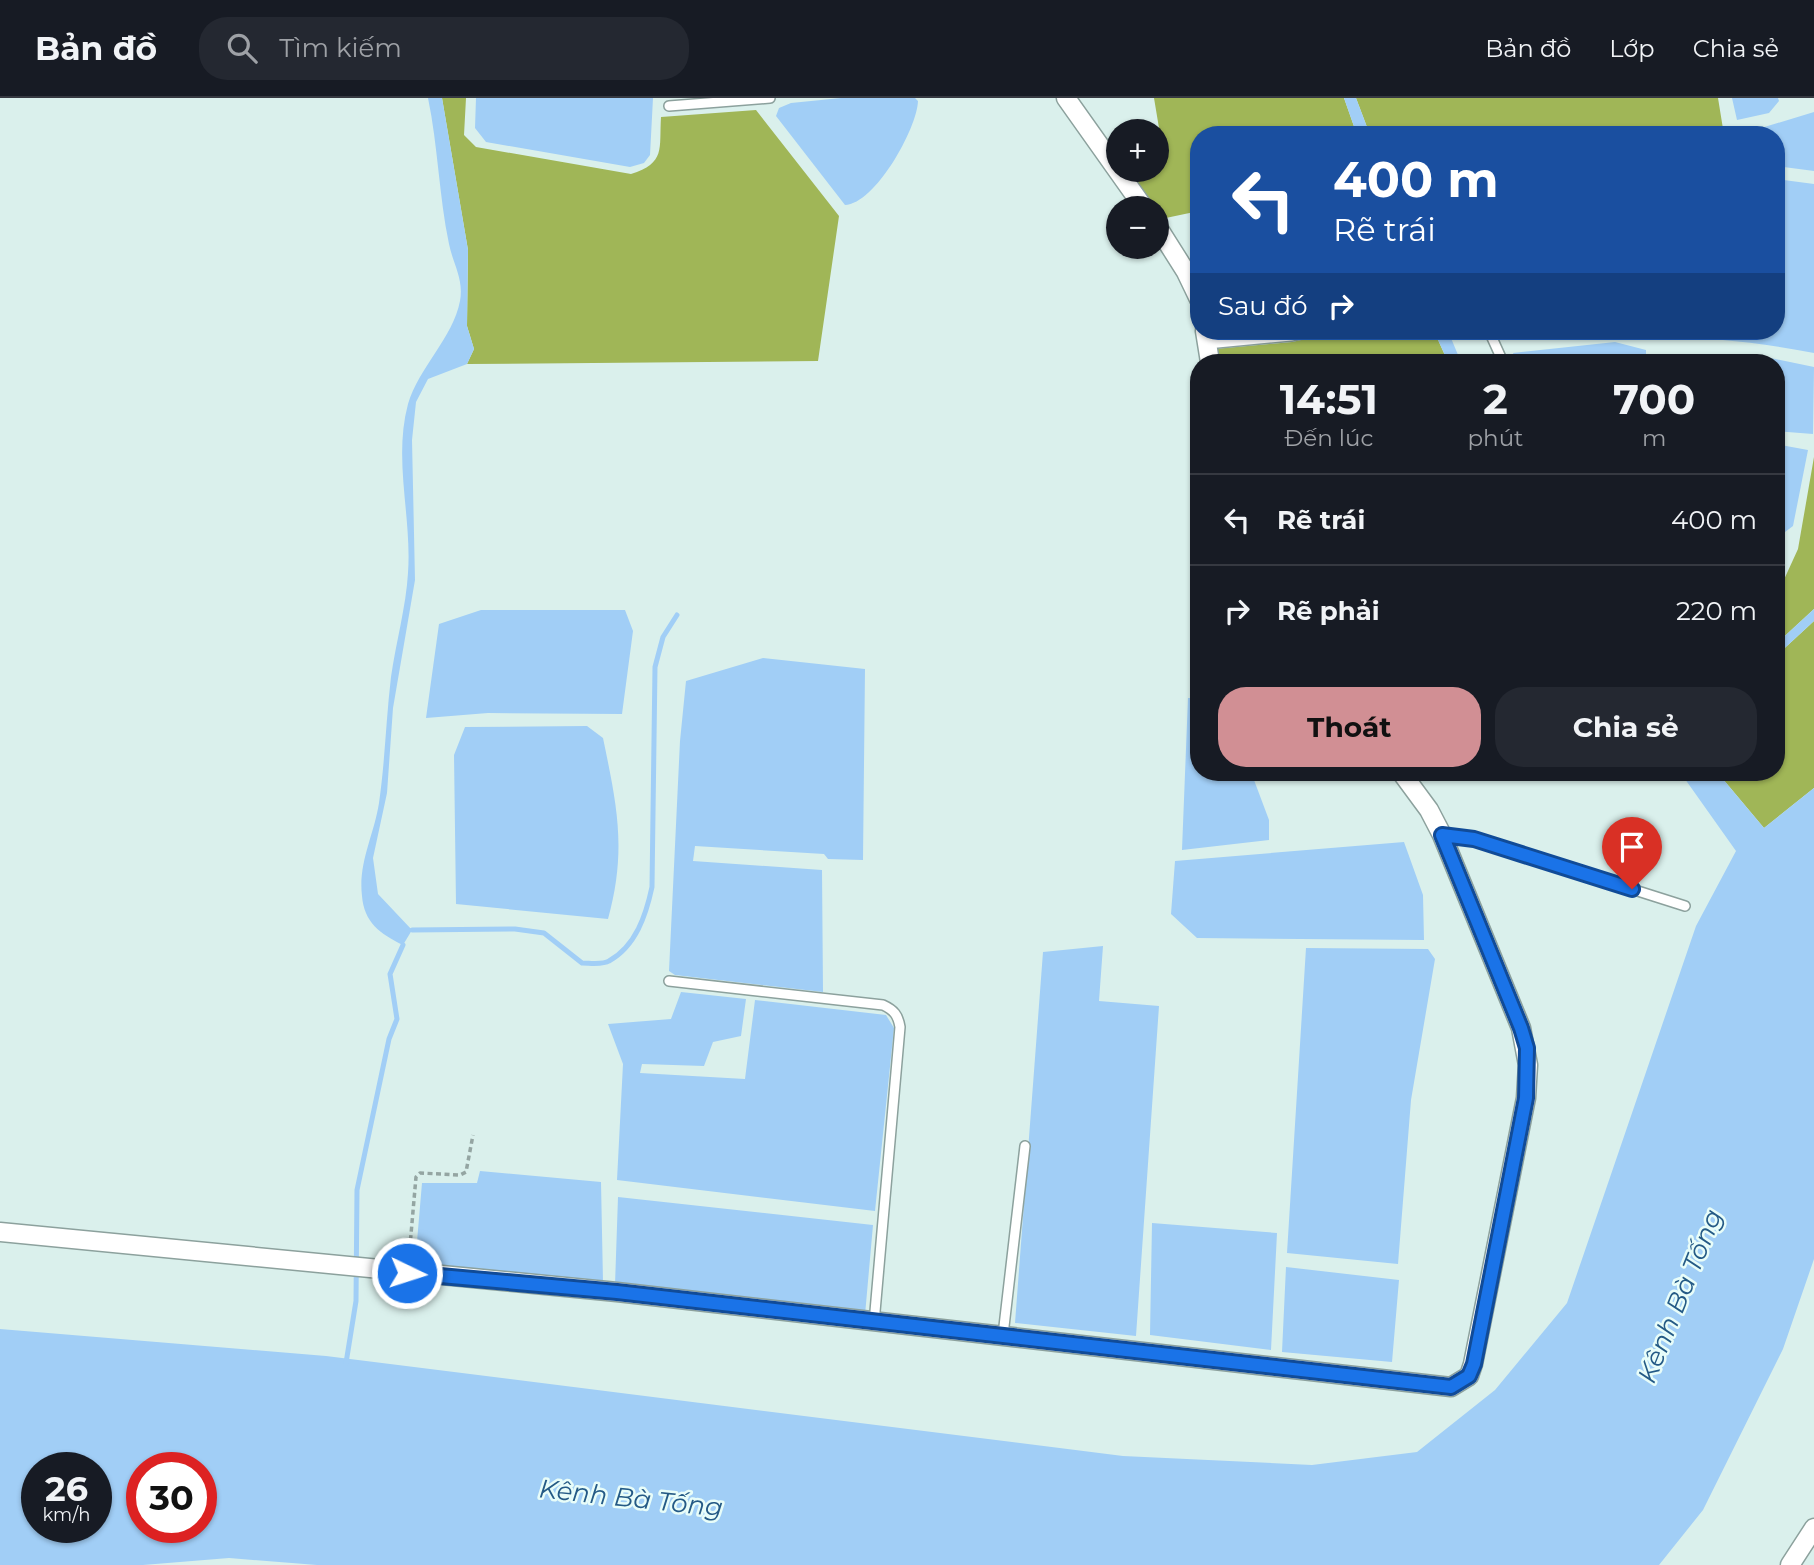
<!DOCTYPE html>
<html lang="vi">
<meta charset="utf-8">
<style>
:root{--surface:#171b24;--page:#242831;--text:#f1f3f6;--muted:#9ea1a6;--line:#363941;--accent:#d18f94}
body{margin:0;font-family:Montserrat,sans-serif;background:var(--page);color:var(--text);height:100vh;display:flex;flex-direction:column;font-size:26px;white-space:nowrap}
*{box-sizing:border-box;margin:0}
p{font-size:23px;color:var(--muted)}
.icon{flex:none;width:38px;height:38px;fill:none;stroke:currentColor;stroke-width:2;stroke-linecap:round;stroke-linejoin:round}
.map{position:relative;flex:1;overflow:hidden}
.panel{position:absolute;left:1190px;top:256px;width:595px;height:427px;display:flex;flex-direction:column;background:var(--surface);border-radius:28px;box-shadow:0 2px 5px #0004}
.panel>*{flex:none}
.banner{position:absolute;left:1190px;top:28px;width:595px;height:214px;border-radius:28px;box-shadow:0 2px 5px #0004;background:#1a4fa0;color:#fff;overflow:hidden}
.tools{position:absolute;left:1106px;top:21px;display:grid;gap:14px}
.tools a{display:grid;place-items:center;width:63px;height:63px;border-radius:50%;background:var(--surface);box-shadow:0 2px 5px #0004;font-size:35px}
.speed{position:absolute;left:21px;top:1354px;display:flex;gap:14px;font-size:35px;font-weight:700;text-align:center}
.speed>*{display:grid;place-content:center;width:91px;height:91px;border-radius:50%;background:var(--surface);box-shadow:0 2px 5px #0004;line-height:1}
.speed small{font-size:18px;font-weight:400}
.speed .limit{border:10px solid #d22;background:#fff;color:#111}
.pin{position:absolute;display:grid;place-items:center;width:60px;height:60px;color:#fff;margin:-72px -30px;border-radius:50% 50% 50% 0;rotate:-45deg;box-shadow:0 0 7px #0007}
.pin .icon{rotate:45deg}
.me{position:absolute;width:77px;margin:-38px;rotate:94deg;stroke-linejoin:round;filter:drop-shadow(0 0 5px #0008)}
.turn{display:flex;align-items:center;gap:24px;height:147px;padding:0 28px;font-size:32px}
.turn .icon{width:91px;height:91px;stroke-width:2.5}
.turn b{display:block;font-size:49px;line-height:60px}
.then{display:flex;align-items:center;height:66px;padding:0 28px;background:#0003;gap:14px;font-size:26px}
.eta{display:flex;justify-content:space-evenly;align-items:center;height:119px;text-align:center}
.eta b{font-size:42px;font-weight:700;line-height:49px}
.button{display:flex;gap:14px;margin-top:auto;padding:14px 28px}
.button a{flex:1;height:80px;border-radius:28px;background:var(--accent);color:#111;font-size:28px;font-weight:700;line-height:80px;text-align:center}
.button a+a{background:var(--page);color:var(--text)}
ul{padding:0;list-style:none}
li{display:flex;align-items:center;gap:21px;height:91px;padding:0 28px;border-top:2px solid var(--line)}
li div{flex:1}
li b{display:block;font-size:26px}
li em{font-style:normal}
header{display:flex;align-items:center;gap:42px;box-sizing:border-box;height:98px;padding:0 35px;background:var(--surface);border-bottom:2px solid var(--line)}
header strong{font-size:33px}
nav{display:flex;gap:38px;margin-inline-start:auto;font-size:24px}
.search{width:490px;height:63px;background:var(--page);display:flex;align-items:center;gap:18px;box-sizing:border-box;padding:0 24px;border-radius:28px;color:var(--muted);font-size:26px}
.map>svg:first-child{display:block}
</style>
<header>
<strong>Bản đồ</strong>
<div class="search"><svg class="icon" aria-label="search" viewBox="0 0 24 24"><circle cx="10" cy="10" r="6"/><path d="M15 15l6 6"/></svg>Tìm kiếm</div>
<nav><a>Bản đồ</a><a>Lớp</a><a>Chia sẻ</a></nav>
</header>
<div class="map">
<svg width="1814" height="1467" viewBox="0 0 1814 1467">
<rect width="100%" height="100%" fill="#daf0ec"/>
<path fill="#a0b657" d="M442 0H466L464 37 476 49 631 76C666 65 659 51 661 19L756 12 839 118 818 263 467 266 474 251 467 228 468 152Z
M1154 0H1344L1357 37H1199V113L1161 121 1157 110H1153L1127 74 1157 72V58L1163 54Z
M1356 0H1718L1724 37H1545L1544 34 1512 32 1497 37H1370Z
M1341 233H1434L1448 264H1216L1214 251 1292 244Z
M1814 359V511L1776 546V499L1798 451Z
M1814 523V690L1764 730 1717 674H1776V558Z"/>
<path fill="#a1cef6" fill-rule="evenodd" d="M428 0H442L468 152 467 228 474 251 467 266 428 281 416 304 412 342 415 482 393 610 387 695 373 760 378 796 412 832 403 847C380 836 364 824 362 798 358 765 374 737 379 705 385 664 386 621 391 579 396 544 406 509 408 475 412 419 393 362 408 306 419 269 453 240 460 203 464 181 453 166 449 146 439 98 438 48 428 0Z
M476 0H653L650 57 644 65 630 69 486 44 475 30Z
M841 0H915L918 3C917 31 875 106 845 107L776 18 779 10 791 5Z
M1344 0H1356L1370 37H1357Z
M1732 0H1778L1779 3 1769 15 1737 22Z
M1814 14V73L1776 68V37H1738Z
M1776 81 1814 86V255C1753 243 1696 238 1634 240V233H1776Z
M1434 233H1448L1461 264H1448Z
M1615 244 1646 252V264H1517L1513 255Z
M1751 256 1814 269 1813 336 1776 333V264H1750Z
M1776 346 1808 352 1793 428 1785 434 1776 435Z
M1814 511V523L1776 558V546Z
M481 512H625L633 533 622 616 488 615 426 620 439 526Z
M763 560 865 571 863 762 828 761 824 756 695 748 693 763 822 772 823 894 675 877 669 873 680 643 686 583Z
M1188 600H1199V674H1251L1269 722V742L1182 752Z
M587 628 603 640C617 708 627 752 608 821L456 806 454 657 465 629Z
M1680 674H1717L1764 730 1814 690V1161L1783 1251 1703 1412 1659 1467H317L229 1460 143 1467H0V1231L326 1258 1123 1358 1312 1367 1417 1354 1495 1292 1567 1205 1696 828 1736 753ZM37 1370H96V1430H37ZM142 1370H201V1430H142Z
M1404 744 1423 797 1424 842 1197 840 1171 816 1175 763Z
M1103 848 1099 903 1159 908 1136 1238 1015 1225 1043 854Z
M1306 850 1428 851 1435 861 1411 1002 1398 1166 1287 1155Z
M681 894 746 901 741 938 713 944 704 968 642 966 640 975 745 981 755 902 886 917 894 930 875 1113 617 1082 623 966 608 926 671 921Z
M480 1073 601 1084 603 1184 415 1167 422 1085H477Z
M618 1099 873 1127 865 1217 615 1187Z
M1152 1125 1277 1135 1271 1252 1150 1237Z
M1286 1169 1399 1182 1392 1264 1282 1254Z"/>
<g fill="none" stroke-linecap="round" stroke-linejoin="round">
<path stroke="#a1cef6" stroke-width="5" d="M412 832 515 831 544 835 582 865C590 865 603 867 609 863 636 848 646 817 652 789L655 569 663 539 677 517
M346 1265 356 1203 357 1092 389 941 397 921 390 876 403 847"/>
<g stroke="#8ca19d" stroke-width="12">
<path id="lane" d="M669 8 770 0
M1489 233 1503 264
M1207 246 1291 238 1316 233
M1442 737 1474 741 1685 808
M669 883 883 907C894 912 898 917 900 929L874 1225
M1003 1237 1025 1048"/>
</g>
<g stroke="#8ca19d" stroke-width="21">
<path id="street" d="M1066 0 1144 110
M1157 128 1186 174 1199 201
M1205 233 1210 264
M0 1134 617 1194 1451 1289 1469 1278 1473 1266 1526 1000 1528 967 1521 930 1442 737 1429 712 1401 674
M1790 1467 1814 1430"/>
</g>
<path stroke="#94a5a2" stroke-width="3.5" stroke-dasharray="5 3.5" stroke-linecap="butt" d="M409 1159 416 1079 420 1075 460 1077 466 1074 473 1037"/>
<use href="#lane" stroke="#fff" stroke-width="9"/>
<use href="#street" stroke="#fff" stroke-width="18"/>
</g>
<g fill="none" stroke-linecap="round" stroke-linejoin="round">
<g stroke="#114b97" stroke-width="18">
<path id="route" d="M407 1175 617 1194 1451 1289 1469 1278 1474 1266 1526 1000 1527 950 1521 930 1442 737 1474 741 1632 791"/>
</g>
<use href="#route" stroke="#1a73e8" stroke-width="12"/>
</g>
<g text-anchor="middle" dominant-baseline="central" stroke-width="5" stroke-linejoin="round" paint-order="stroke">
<g font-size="26" font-style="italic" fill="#245a86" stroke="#e8fdf9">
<text transform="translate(1680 1198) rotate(-68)">Kênh Bà Tống</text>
<text transform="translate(631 1400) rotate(6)">Kênh Bà Tống</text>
</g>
</g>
</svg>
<div class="tools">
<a>+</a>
<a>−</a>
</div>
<div class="speed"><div>26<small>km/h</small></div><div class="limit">30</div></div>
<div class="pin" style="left:1632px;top:791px;background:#d93025"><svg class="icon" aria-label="arrive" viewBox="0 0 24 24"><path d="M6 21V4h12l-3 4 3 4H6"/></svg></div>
<svg class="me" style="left:407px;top:1175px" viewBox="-20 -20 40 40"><circle r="17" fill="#1a73e8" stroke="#fff" stroke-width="3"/><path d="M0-11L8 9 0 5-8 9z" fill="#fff"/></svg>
<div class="banner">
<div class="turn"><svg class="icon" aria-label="left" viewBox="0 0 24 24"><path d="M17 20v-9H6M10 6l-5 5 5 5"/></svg><div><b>400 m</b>Rẽ trái</div></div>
<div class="then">Sau đó<svg class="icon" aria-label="right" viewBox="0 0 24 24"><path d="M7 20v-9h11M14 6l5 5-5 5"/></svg></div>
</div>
<section class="panel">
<div class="eta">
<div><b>14:51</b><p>Đến lúc</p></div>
<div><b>2</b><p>phút</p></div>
<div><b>700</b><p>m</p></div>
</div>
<ul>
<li><svg class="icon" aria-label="left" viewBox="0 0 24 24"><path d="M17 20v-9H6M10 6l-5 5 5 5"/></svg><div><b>Rẽ trái</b></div><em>400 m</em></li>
<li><svg class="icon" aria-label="right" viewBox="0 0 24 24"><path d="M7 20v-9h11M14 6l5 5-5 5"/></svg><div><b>Rẽ phải</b></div><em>220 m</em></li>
</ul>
<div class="button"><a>Thoát</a><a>Chia sẻ</a></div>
</section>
</div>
